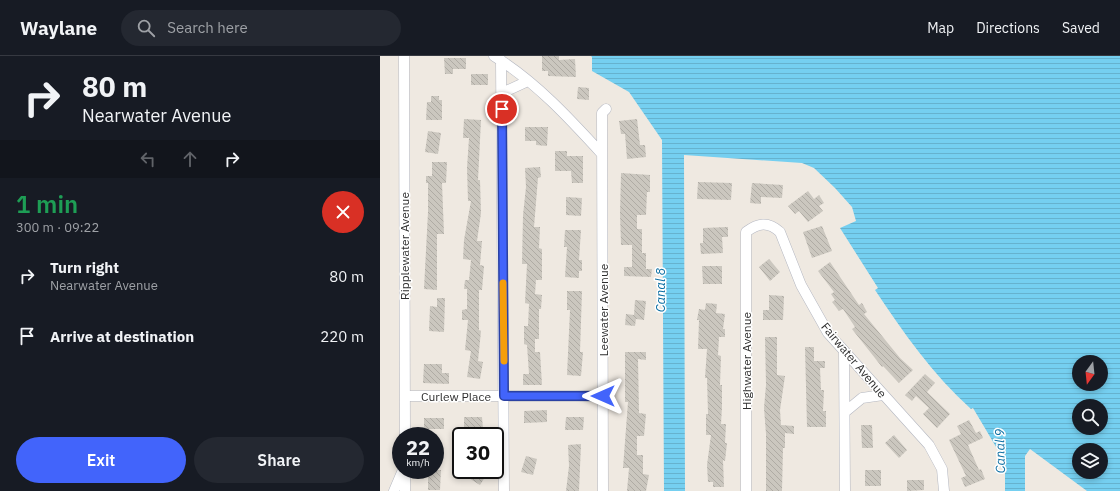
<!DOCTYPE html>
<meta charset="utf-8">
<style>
:root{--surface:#171b24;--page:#242831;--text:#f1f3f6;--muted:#9ea1a6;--line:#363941;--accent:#4264fb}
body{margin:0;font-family:"IBM Plex Sans",sans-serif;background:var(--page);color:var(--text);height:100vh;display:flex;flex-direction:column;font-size:15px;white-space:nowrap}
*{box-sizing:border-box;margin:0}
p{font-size:13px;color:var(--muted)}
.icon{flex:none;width:22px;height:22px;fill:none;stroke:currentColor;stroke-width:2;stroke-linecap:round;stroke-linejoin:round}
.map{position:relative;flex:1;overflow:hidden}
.side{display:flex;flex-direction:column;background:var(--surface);width:380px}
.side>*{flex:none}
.top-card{background:#171b24;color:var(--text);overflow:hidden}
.needle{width:26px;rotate:195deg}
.fabs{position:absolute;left:692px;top:299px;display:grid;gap:8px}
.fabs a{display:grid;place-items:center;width:36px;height:36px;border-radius:50%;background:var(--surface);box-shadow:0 2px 6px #0003;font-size:20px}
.speed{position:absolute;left:12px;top:371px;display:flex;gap:8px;font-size:20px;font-weight:700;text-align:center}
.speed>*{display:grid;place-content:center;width:52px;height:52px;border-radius:50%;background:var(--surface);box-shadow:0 2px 6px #0003;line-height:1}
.speed small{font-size:10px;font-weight:400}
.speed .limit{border:2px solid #111;border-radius:6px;background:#fff;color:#111}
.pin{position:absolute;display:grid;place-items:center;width:34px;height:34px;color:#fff;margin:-17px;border:2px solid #fff;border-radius:50%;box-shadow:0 1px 4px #0007}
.me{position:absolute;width:44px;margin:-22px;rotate:270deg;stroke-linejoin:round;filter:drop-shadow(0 0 3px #0008)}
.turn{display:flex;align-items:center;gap:14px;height:84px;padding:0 16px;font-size:18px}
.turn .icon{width:52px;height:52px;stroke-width:2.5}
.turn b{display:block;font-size:28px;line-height:34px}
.lanes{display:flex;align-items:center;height:38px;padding:0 16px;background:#0003;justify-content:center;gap:20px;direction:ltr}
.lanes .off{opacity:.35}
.round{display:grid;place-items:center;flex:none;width:42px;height:42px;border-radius:21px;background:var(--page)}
.overview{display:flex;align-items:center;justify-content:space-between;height:68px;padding:0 16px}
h1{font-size:24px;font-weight:600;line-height:30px;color:#1e9e55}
.button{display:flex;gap:8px;margin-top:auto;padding:8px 16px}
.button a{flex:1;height:46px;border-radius:24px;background:var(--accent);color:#fff;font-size:16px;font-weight:600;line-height:46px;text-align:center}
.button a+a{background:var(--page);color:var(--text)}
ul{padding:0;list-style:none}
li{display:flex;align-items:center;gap:12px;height:60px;padding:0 16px}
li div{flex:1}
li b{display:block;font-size:15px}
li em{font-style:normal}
header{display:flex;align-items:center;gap:24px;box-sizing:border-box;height:56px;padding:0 20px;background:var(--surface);border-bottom:1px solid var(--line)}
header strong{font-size:19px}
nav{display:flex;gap:22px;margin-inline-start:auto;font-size:14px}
.search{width:280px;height:36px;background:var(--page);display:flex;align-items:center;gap:10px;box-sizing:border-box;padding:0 14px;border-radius:22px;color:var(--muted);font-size:15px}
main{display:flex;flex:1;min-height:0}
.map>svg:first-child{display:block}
</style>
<header>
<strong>Waylane</strong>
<div class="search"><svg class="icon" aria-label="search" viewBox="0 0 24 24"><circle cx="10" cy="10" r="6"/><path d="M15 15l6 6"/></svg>Search here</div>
<nav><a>Map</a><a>Directions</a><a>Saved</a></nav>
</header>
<main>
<section class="side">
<div class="top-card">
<div class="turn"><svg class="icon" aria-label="right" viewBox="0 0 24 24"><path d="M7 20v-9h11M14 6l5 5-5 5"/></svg><div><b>80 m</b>Nearwater Avenue</div></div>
<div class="lanes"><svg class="icon off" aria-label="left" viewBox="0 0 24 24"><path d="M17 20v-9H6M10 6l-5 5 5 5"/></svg><svg class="icon off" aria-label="ahead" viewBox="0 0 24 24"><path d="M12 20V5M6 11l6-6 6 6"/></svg><svg class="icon" aria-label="right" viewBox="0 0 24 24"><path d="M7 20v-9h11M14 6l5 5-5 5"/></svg></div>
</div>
<div class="overview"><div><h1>1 min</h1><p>300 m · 09:22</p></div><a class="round" style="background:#d93025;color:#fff"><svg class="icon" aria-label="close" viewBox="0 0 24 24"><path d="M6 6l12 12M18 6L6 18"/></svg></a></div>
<ul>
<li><svg class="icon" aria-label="right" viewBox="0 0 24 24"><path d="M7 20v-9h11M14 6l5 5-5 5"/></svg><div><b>Turn right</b><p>Nearwater Avenue</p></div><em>80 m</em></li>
<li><svg class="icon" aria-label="arrive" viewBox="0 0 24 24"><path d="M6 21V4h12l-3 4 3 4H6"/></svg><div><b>Arrive at destination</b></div><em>220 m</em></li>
</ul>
<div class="button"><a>Exit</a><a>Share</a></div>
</section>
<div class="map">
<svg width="740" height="435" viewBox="0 0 740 435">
<defs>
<pattern id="water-rules" width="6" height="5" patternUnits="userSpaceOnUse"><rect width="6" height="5" fill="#75cff0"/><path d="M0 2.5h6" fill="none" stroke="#66b2ce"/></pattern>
<pattern id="building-back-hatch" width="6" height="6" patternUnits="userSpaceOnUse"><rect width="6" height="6" fill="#cbc7bf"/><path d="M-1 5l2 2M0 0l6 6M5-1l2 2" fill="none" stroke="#afaba4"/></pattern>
</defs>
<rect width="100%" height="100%" fill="#efe9e1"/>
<path fill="url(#water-rules)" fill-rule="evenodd" d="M211 0H740V435H707L650 393 645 400V435H625V406L593 352 591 353C553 319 523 276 495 234L498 232 460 172 476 165 472 151 455 132 434 112 422 107 304 99 305 435H284L282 84 249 36 212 15V1ZM699 306H721V328H699ZM699 350H721V372H699ZM699 394H721V416H699Z"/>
<path fill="url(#building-back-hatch)" d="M162 0H179V4L195 3 196 21 168 20V15H162Z
M64 2H86V13H73V18H65Z
M91 18H108V29H91Z
M198 31 209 32V44L197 43Z
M51 40H59V44H62V64H46L47 46H51Z
M84 63 101 64 98 124H100L101 157 97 185H102L100 209 104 210 102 234H99V274L101 275 98 305 103 306 100 323 87 321 91 295 85 294 88 264H82V254L87 253V233H84L85 224H89L91 204 83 203 84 184 91 145H88L87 112 89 82H83Z
M257 63 260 89H265L266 101 247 103 245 78H241L239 65Z
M145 71H168L167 90 156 89V85H145Z
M48 75 61 77 58 98 45 96Z
M175 95H187V100H203V127H192L191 115H175Z
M52 106H67L66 127H62L64 178H57V234L44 233 48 156V127H46V120H52Z
M160 111 161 121 158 122 154 171H160L159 192 162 193V224H156L155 238 162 239 161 253H159V283H155V296H160L162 329H143V318H149L147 289 144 288V270H148L149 248 145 247 147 208H142L143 159 146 131 145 112Z
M241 117 270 119V136H267L266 159H257V173H262V197H266V213H272L271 221 244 220V211H252V189H241L240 158Z
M318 126 352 127 351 144 317 143Z
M372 127 403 129 402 142 381 141V148L370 147Z
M428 135 434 143 439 139 444 147 439 150 443 155 428 166 419 155 415 158 408 150Z
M186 141 202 142 201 160 186 159Z
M442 170 452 195 432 202 423 176Z
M348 171V181H342L343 197 321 198 320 187H323V172Z
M185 174H201L199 204H202V215H199V222L185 221 187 191H184Z
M389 203 400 216 390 225 379 211Z
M450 206 479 249 482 247 487 256 484 258 520 302 533 314 519 327 503 310 502 311 472 273 475 271 463 253 459 255 452 246 455 244 451 238 454 236 438 215Z
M322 210H342V228H323Z
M187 235H202L200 296H203L201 320 187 319 190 254H187Z
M389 239 404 240 403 264H383V254H389Z
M57 242H65L64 276 49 275 50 250 57 251Z
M255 244 266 245 264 264 256 263 255 270 245 269 246 258 254 259Z
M326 247 337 248 336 257 345 258 343 273H345V281H339L338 299 341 300 340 329H342V351L341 368H346L345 387H347L345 405 343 404 344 431H333V426H328L327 409 331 379H326V358H328L327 322H325L327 293H318L319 264H317L319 253 325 254Z
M385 281H397V319L405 320 400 354 401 369 414 370V378L405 377V392H403L402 435H386V378L384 352 386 329Z
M425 291H434V305H445V312H440L441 334H444L443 355H446V371H427Z
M245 296H266V304L258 303 259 357 266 358 264 380H257V399H263V418L269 419 266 435H247L249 412H243L248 346H245Z
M44 308H62V317H69V328L43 327Z
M545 318 555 327 547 336 570 358 557 372 543 358 549 352 536 340 532 345 525 339Z
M167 354V366L144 367V355Z
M84 361H102L103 373H84Z
M186 361H204L203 374H185Z
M44 362H64V373H44Z
M589 364 596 377 600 375 603 382 588 389 599 414 601 413 605 423 585 431 581 422 586 420 569 384 581 378 577 370Z
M481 369H492L493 392H482Z
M514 379 527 394 519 402 505 387Z
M201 388 199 435H186L189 410 188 389Z
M146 400 157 403 153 419 141 416Z
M48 414H61L60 434H48Z
M87 414H101L107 418 100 429 84 419Z
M485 414H501V430H485Z
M527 424H544V434L527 435Z"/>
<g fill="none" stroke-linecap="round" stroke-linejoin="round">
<g stroke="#b4b7c1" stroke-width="11">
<path id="minor" d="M24 0 25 380
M114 0C156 26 189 62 222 98
M121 4 124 435
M122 37 148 25
M464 295 465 435
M25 340H223
M465 356 482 342 503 339
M14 435 23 414
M25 435V417
M223 435 222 57 226 53
M366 435V176C378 167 388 165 400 176L421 229 448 277 549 389 562 413 564 435"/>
</g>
<use href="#minor" stroke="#fff" stroke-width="10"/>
</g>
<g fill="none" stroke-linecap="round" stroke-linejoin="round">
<g stroke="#2b41a3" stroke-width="10">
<path id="route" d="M122 53 124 340H223"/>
</g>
<use href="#route" stroke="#4264fb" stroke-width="7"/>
<path stroke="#f59e0b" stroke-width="7" d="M123 227 124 305"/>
</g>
<g text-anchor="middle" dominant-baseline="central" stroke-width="3" stroke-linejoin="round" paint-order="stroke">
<g font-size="12" fill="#2e2e2e" stroke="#fff">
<text transform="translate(24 190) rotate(-90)">Ripplewater Avenue</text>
<text transform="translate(223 254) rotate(-90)">Leewater Avenue</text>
<text transform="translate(474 304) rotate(50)">Fairwater Avenue</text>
<text transform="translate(366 305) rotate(-90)">Highwater Avenue</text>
<text x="76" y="340">Curlew Place</text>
</g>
<g font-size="13" font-style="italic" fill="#0d6fa3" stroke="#fff">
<text transform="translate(280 234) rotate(-90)">Canal 8</text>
<text transform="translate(620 395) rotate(-91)">Canal 9</text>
</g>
</g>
</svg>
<div class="fabs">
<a><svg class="needle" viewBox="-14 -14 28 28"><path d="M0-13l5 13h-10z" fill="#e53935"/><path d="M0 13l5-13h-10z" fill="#9ea1a6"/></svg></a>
<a><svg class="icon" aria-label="search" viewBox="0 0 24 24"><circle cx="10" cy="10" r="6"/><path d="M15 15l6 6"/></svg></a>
<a><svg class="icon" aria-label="layers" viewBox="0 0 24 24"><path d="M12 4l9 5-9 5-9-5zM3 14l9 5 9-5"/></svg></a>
</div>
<div class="speed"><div>22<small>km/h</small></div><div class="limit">30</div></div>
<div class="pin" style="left:122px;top:53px;background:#d93025"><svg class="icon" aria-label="arrive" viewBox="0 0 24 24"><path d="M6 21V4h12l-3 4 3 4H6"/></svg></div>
<svg class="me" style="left:223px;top:340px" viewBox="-20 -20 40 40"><path d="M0-17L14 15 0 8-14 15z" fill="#4264fb" stroke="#fff" stroke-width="4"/></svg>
</div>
</main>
